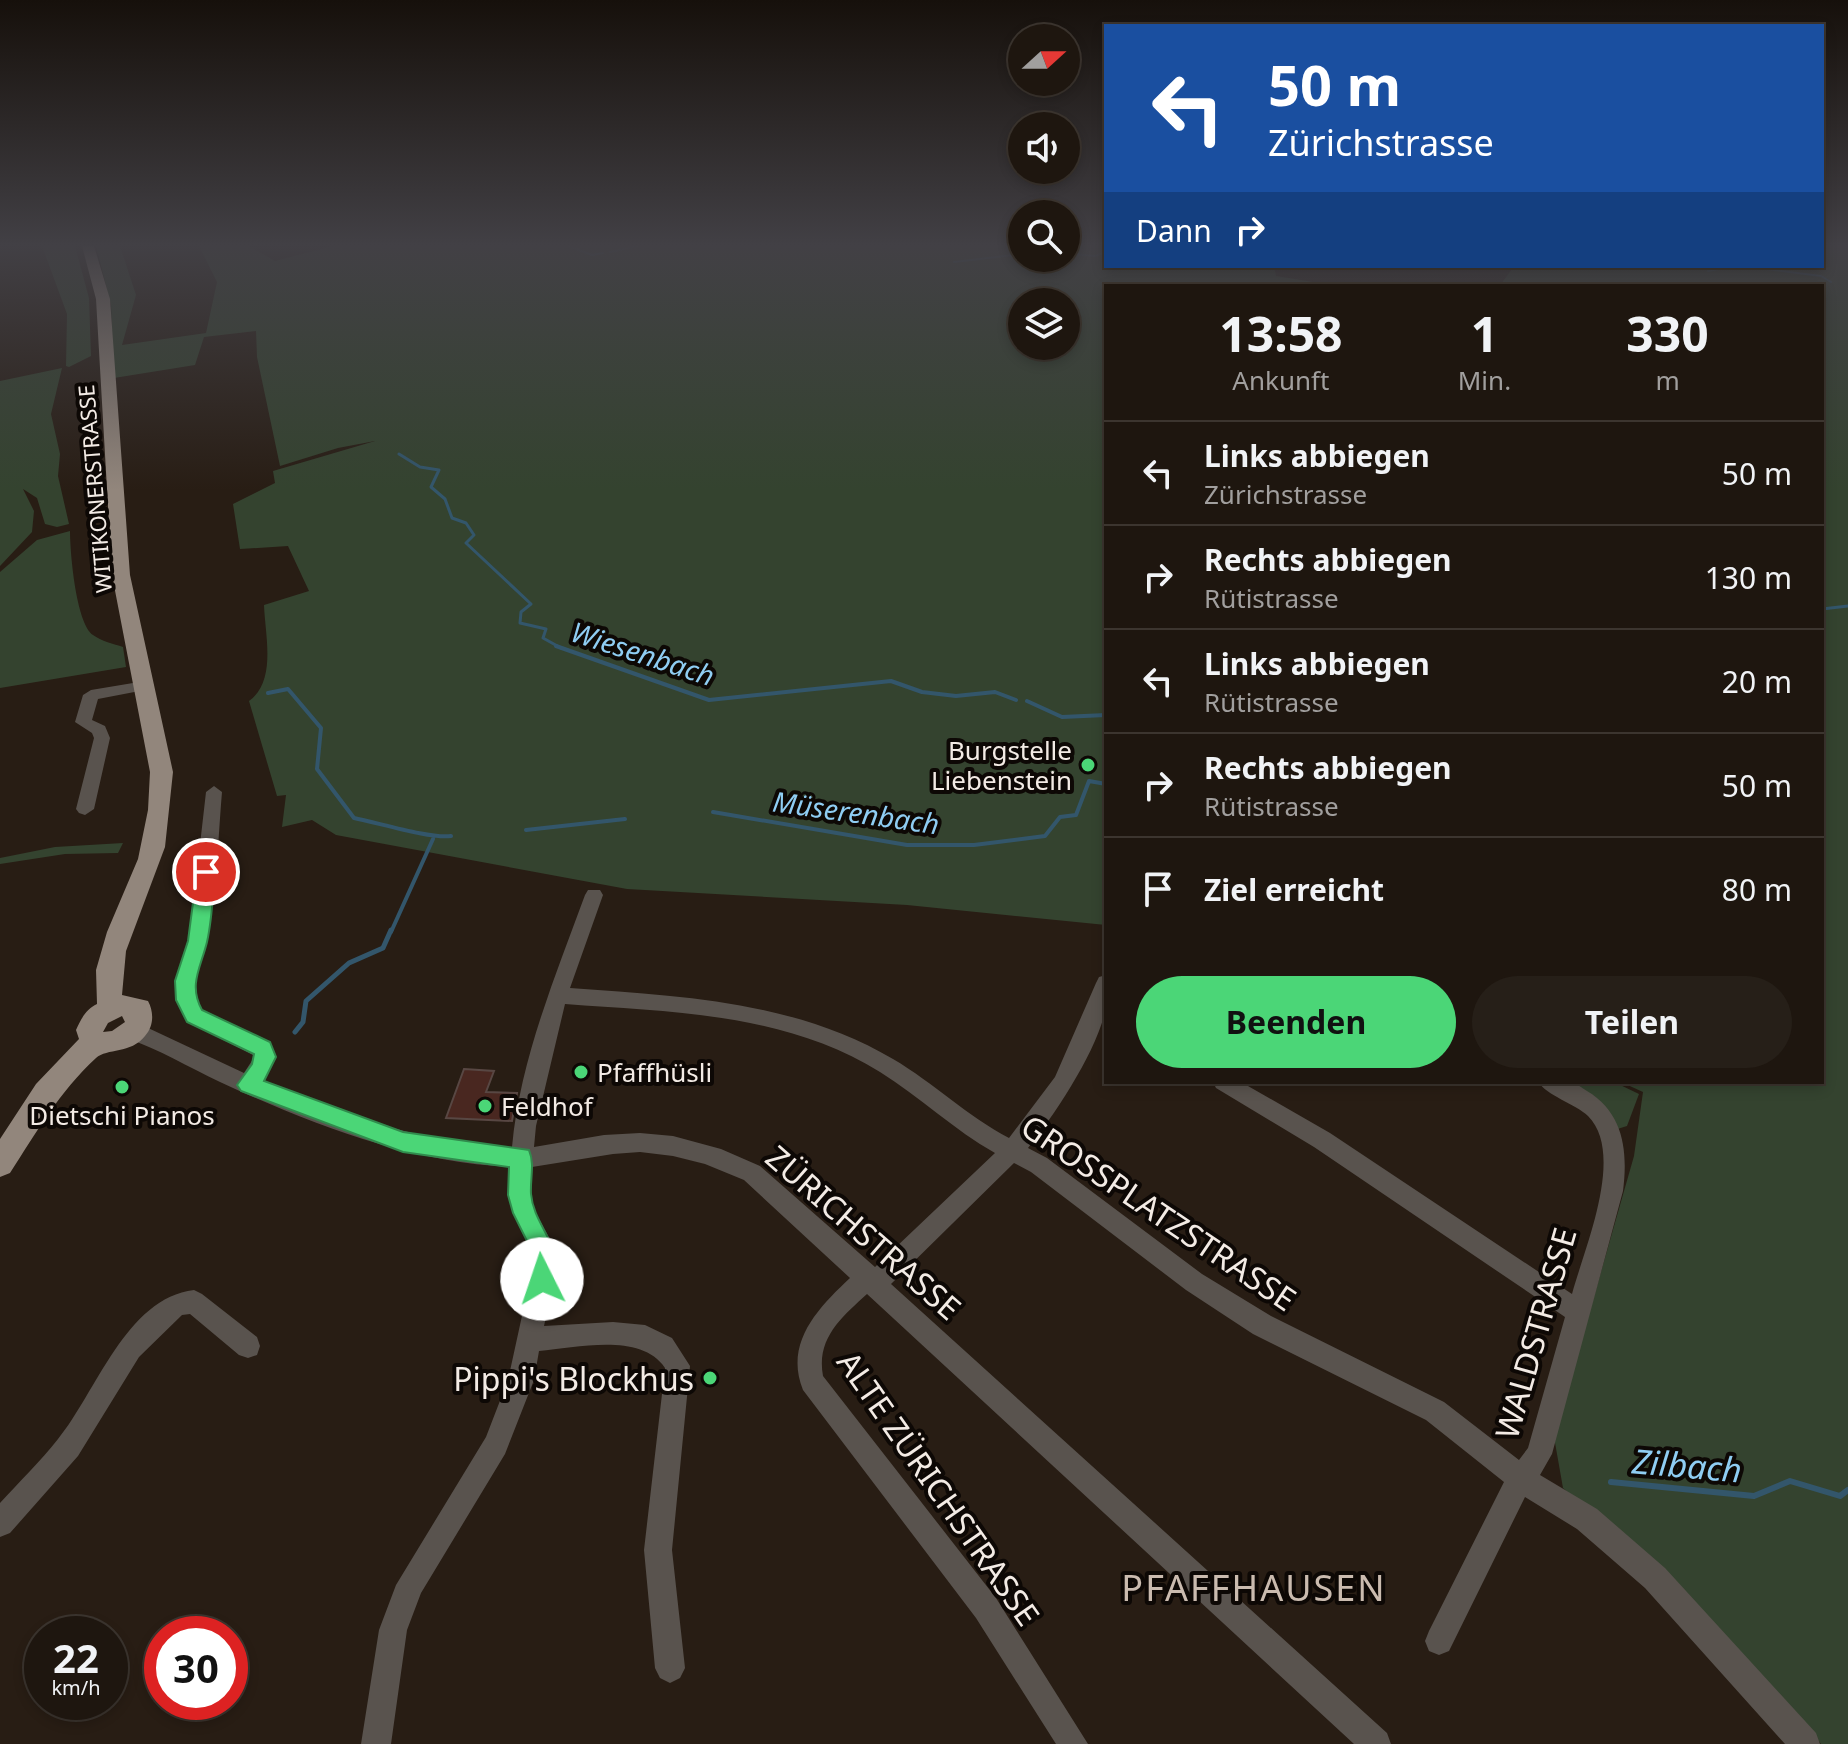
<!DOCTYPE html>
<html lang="de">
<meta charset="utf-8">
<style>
:root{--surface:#1e160f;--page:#261f18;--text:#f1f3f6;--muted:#a19f9e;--line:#3c352f;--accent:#4bd677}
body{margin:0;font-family:"Noto Sans",sans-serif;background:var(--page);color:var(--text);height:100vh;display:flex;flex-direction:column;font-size:30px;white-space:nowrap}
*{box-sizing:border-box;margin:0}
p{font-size:26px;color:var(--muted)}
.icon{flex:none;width:44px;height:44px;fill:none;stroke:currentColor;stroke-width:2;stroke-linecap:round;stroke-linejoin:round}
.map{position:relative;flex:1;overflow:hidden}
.drawer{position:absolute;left:1104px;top:284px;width:720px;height:800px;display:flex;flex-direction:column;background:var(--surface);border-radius:0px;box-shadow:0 4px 12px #0003,0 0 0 2px var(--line)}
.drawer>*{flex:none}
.hud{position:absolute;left:1104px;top:24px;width:720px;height:244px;border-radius:0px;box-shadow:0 4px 12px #0003,0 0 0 2px var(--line);background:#1a4fa0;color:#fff;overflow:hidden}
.needle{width:52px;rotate:69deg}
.controls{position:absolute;left:1008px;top:24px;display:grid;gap:16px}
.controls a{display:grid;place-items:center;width:72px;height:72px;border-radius:50%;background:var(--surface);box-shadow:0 4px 12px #0003,0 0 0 2px var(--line);font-size:40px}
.speed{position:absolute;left:24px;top:1616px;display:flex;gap:16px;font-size:40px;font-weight:700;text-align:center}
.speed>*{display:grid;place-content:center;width:104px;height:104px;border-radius:50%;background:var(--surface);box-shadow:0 4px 12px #0003,0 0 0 2px var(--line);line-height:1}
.speed small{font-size:20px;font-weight:400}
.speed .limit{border:12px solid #d22;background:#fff;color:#111}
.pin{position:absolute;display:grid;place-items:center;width:68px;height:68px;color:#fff;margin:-34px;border:4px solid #fff;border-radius:50%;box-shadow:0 2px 8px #0007}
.me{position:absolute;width:88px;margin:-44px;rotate:356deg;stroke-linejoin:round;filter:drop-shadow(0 0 6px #0008)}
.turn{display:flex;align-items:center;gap:28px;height:168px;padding:0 32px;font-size:36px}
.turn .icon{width:104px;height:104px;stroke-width:2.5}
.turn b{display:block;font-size:56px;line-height:68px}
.then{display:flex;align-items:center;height:76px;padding:0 32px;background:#0003;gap:16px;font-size:30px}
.eta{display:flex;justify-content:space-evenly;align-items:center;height:136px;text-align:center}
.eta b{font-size:48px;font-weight:700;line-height:56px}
.cta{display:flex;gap:16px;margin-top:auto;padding:16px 32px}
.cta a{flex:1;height:92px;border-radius:48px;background:var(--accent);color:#111;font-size:32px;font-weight:700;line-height:92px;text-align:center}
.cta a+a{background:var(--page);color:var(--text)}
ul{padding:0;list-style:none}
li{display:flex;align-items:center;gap:24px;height:104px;padding:0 32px;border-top:2px solid var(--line)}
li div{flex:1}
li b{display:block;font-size:30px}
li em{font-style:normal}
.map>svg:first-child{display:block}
</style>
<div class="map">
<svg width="1848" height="1744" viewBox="0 0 1848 1744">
<rect width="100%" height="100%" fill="#281d14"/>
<path fill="#34432f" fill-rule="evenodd" d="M42 246H75L89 298 91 356 69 367 66 366 67 314Z
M96 246H120L136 295 122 345 206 333 217 282 199 246H249L275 261 333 246H1022V258H1066V246H1106V266H1274L1276 276 1338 286H1106V925L907 905 627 889 336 835 312 820 282 827 286 795 277 796 249 701C277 681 265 635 264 605L309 591 288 546 240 549 233 504 275 483 273 471 375 441 338 448 280 466 257 357 256 331 204 337 195 365 114 378 111 305ZM1022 302H1066V346H1022Z
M1822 246H1848V1744H1821L1797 1713 1703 1616 1563 1488 1554 1437 1634 1156 1643 1092 1621 1082H1822V286H1495L1501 284 1512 269 1537 266H1822Z
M62 368 51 414 60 454 58 476 69 524 57 527 45 524 37 498 23 489 34 511 32 532 0 566V381Z
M70 531C70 552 76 623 93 635 101 641 114 644 123 647L126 667 0 688V572L37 540Z
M123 843 118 853 65 854 0 864V858L55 847Z
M1549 1082H1614L1639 1094 1627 1126 1611 1131Z"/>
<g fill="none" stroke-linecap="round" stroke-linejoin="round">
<path stroke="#33566b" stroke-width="2" d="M569 246 592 255 603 253
M610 252 637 246
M1073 254 1095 256 1106 252
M954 262 1022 254
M1743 266 1821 276 1831 282
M1708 271 1735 266"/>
<path stroke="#33566b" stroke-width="3" d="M399 454 420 467 439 470 431 487 445 499 452 518 466 523 474 535 466 543 531 604 521 612 520 623 546 629 543 638 561 648
M1822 609 1848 606"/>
<path stroke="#33566b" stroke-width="4" d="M556 646 709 700 891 681 922 692 956 696 995 692 1016 700
M268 693 288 689 321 728 317 769 354 818C379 823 431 839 451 836
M1027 701 1062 717 1106 715
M713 812 907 845H974L1045 836 1060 817 1076 815 1089 781 1106 784
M526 830 625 819
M391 932 433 839"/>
<path stroke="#33566b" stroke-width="5" d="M295 1032 303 1022 306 1001 349 963 383 948 391 930"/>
<path stroke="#33566b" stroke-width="6" d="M1611 1482 1754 1496 1790 1481 1840 1496 1848 1490"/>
</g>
<path fill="#492720" stroke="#584743" stroke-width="2" d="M464 1069 494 1071 486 1092 517 1093 512 1121 446 1118Z"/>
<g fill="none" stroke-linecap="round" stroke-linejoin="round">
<path fill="#59534e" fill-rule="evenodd" d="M145 681 150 683 153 686 150 689 98 699 92 720 105 726 110 738 94 809 85 815 79 813 76 809 94 738 92 733 75 722 83 695 91 690Z
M214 786 222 792C217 850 217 912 199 968 195 980 191 998 201 1009 220 1030 261 1025 276 1057L262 1081C342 1115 424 1144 512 1147 520 1060 555 977 585 895L588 890H600L603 895 570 988C681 996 795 1001 893 1059 934 1083 967 1116 1009 1138L1055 1077 1096 983 1099 977 1106 975C1106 985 1108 997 1106 1006 1100 1047 1054 1116 1028 1148L1047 1158 1202 1274 1271 1316 1444 1402 1519 1460 1528 1448 1565 1317 1314 1147 1216 1088 1213 1082H1241L1330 1133 1572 1294C1584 1249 1626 1154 1588 1116 1576 1104 1545 1095 1539 1082 1549 1082 1561 1080 1570 1082 1576 1083 1582 1088 1587 1091 1624 1113 1628 1152 1623 1191L1552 1454 1540 1475 1597 1509 1665 1568 1816 1733 1820 1744H1785L1645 1588 1577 1529 1525 1497 1449 1651 1439 1655 1429 1651 1425 1641 1429 1631 1504 1482 1426 1420 1253 1334 1186 1290 1031 1172 1014 1163 891 1284 1387 1733 1391 1744H1354L867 1294C842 1317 816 1338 823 1376L996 1598 1088 1744H1056L976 1618 803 1390C784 1343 818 1308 850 1278L744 1180 705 1164 673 1156 640 1152 613 1154 532 1167 530 1195 534 1210 555 1248 556 1270 544 1326 613 1322 645 1325 672 1338 690 1366 672 1550 685 1668 680 1678 670 1683 660 1678 655 1668 644 1550 665 1368C641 1332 577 1348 539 1351L534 1380 505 1454 421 1593 407 1630 391 1744H361L379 1630 396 1585 486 1437 508 1380 532 1270 531 1250 513 1213 508 1195 510 1167C408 1162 311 1124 220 1082 188 1067 159 1049 126 1038L123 1032 126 1026 133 1024 146 1027 244 1073 255 1056 188 1022 176 1000 175 981 189 941 206 792ZM565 1004C672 1012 785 1013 880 1072 920 1097 954 1130 995 1153L875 1267 760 1166 721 1149 673 1136 640 1133 604 1135 534 1147 536 1126Z
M194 1290 202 1294 257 1337 260 1346 257 1355 248 1358 239 1355 190 1314 182 1315 139 1357 78 1456 10 1533 0 1537V1503C19 1482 40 1462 58 1439 96 1393 126 1298 194 1290Z"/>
<path fill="#92867c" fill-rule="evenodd" d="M82 246H94L110 299 130 575 173 772 165 847 126 951 122 995 148 1001C154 1012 154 1026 145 1036 131 1054 107 1048 96 1058 60 1091 36 1133 10 1173L0 1177V1139L36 1084 79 1039 76 1030C81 1019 86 1009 97 1004L96 970 107 932 138 859 148 810 150 772 112 575 96 299ZM122 1016 125 1022 112 1031 103 1032 108 1023Z"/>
</g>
<linearGradient id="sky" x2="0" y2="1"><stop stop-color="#16100b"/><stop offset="0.5" stop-color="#424045"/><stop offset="1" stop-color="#424045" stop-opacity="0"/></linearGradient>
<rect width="1848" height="490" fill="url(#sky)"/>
<path fill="#4bd677" stroke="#318b4d" stroke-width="2" d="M206 865 215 872C213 895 212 920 207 942 201 967 188 985 202 1010L270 1042 276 1057 264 1081 403 1132 529 1150C535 1164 530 1179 531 1194 534 1229 568 1247 551 1288L542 1291 534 1288 530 1279 531 1249 513 1213 508 1195 509 1167 403 1152 241 1091 237 1085 252 1064 254 1054 187 1022 176 1000 175 981 188 941 197 872Z"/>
<g fill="#4bd677" stroke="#0d0805" stroke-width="3">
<circle cx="1088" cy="765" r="8"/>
<circle cx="581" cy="1072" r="8"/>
<circle cx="122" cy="1087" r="8"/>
<circle cx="485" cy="1106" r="8"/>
<circle cx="710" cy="1378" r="8"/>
</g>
<g text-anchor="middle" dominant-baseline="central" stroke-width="8" stroke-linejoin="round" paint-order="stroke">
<g font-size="22" fill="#f3ebe5" stroke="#0d0805">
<text transform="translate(94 489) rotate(-95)">WITIKONERSTRASSE</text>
</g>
<g font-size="26" fill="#f3ebe5" stroke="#0d0805" text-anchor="start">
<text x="1072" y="750" text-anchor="end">Burgstelle<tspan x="1072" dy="30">Liebenstein</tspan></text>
<text x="597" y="1072">Pfaffhüsli</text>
<text x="501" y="1106">Feldhof</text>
<text x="122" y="1115" text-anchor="middle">Dietschi Pianos</text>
</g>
<g font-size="28" font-style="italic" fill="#8fcdf3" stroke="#0d0805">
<text transform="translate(643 653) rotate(18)">Wiesenbach</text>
<text transform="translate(856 812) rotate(8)">Müserenbach</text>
</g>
<g font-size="32" fill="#f3ebe5" stroke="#0d0805">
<text transform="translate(1159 1212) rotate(34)">GROSSPLATZSTRASSE</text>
<text transform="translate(864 1232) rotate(41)">ZÜRICHSTRASSE</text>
<text transform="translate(1535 1333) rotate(-74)">WALDSTRASSE</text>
<text transform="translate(939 1488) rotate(55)">ALTE ZÜRICHSTRASSE</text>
</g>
<g font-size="32" fill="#f3ebe5" stroke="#0d0805" text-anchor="end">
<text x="694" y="1378">Pippi's Blockhus</text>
</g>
<g font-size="34" font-style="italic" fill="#8fcdf3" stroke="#0d0805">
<text transform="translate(1687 1465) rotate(5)">Zilbach</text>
</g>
<g font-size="36" letter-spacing="2" fill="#cabbaf" stroke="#0d0805">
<text x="1254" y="1587">PFAFFHAUSEN</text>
</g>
</g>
</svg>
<div class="controls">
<a><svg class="needle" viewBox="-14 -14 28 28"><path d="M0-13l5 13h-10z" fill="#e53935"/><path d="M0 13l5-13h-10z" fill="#a19f9e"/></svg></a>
<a><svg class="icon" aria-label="sound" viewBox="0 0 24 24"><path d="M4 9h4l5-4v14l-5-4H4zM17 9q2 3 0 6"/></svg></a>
<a><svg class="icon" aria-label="search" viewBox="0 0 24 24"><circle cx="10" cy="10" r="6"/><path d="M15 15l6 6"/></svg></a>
<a><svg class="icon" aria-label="layers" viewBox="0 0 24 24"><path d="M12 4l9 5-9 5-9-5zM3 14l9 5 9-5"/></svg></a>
</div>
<div class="speed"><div>22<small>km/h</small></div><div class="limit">30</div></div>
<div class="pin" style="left:206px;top:872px;background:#d93025"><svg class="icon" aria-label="arrive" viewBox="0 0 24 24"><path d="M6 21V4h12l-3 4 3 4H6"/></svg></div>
<svg class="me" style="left:542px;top:1279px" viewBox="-20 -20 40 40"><circle r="19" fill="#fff"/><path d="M0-13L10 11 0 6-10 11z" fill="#4bd677"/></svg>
<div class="hud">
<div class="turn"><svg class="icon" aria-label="left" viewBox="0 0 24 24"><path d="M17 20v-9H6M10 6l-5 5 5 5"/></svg><div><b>50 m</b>Zürichstrasse</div></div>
<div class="then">Dann<svg class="icon" aria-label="right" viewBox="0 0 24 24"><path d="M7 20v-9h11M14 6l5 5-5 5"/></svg></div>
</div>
<section class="drawer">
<div class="eta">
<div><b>13:58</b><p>Ankunft</p></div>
<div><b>1</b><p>Min.</p></div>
<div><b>330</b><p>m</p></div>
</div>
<ul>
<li><svg class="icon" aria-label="left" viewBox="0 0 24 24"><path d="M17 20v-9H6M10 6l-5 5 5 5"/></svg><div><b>Links abbiegen</b><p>Zürichstrasse</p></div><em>50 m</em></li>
<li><svg class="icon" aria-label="right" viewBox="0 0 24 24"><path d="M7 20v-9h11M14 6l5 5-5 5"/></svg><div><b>Rechts abbiegen</b><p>Rütistrasse</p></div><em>130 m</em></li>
<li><svg class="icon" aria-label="left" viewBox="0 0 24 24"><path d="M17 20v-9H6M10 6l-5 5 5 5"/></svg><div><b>Links abbiegen</b><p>Rütistrasse</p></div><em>20 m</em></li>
<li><svg class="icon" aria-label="right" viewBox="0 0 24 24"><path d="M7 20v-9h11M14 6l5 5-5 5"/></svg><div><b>Rechts abbiegen</b><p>Rütistrasse</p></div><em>50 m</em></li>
<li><svg class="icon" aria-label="arrive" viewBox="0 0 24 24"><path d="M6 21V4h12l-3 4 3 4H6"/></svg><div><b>Ziel erreicht</b></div><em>80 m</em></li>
</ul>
<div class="cta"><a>Beenden</a><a>Teilen</a></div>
</section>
</div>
